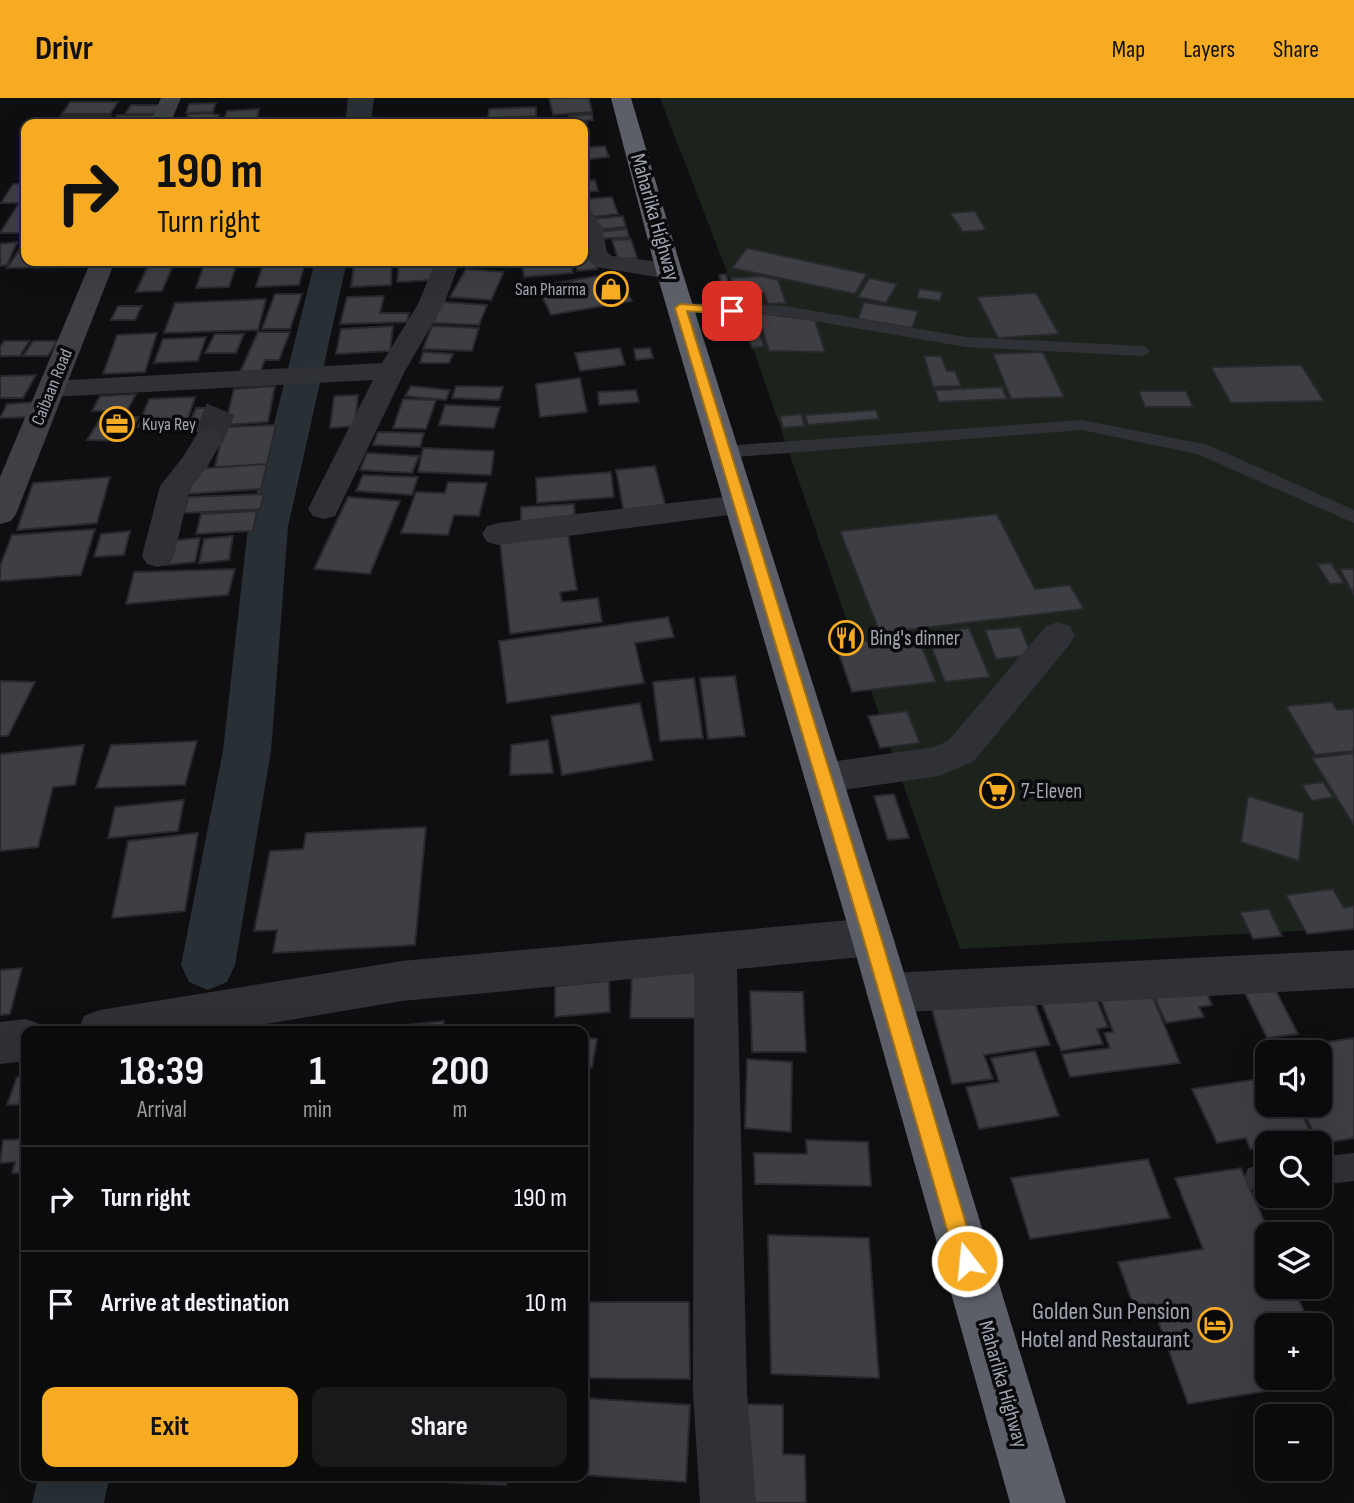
<!DOCTYPE html>
<meta charset="utf-8">
<style>
:root{--surface:#0b0b0d;--page:#19191b;--text:#f1f3f6;--muted:#9a9b9d;--line:#2b2b2e;--accent:#f6ab22}
body{margin:0;font-family:"Sofia Sans Condensed",sans-serif;background:var(--page);color:var(--text);height:100vh;display:flex;flex-direction:column;font-size:26px;white-space:nowrap}
*{box-sizing:border-box;margin:0}
p{font-size:23px;color:var(--muted)}
.icon{flex:none;width:38px;height:38px;fill:none;stroke:currentColor;stroke-width:2;stroke-linecap:round;stroke-linejoin:round}
.map{position:relative;flex:1;overflow:hidden}
.details{position:absolute;left:21px;top:928px;width:567px;height:455px;display:flex;flex-direction:column;background:var(--surface);border-radius:14px;box-shadow:0 7px 28px #0002,0 0 0 2px var(--line)}
.details>*{flex:none}
.hud{position:absolute;left:21px;top:21px;width:567px;height:147px;border-radius:14px;box-shadow:0 7px 28px #0002,0 0 0 2px var(--line);background:#f6ab22;color:#111;overflow:hidden}
.tools{position:absolute;left:1255px;top:942px;display:grid;gap:14px}
.tools a{display:grid;place-items:center;width:77px;height:77px;border-radius:14px;background:var(--surface);box-shadow:0 7px 28px #0002,0 0 0 2px var(--line);font-size:35px}
.pin{position:absolute;display:grid;place-items:center;width:60px;height:60px;color:#fff;margin:-30px;border-radius:14px;box-shadow:0 4px 10px #0006}
.me{position:absolute;width:77px;margin:-38px;rotate:344deg;stroke-linejoin:round;filter:drop-shadow(0 0 5px #0008)}
.turn{display:flex;align-items:center;gap:24px;height:147px;padding:0 21px;font-size:32px}
.turn .icon{width:91px;height:91px;stroke-width:2.5}
.turn b{display:block;font-size:49px;line-height:60px}
.eta{display:flex;justify-content:space-evenly;align-items:center;height:119px;text-align:center}
.eta b{font-size:42px;font-weight:700;line-height:49px}
.cta{display:flex;gap:14px;margin-top:auto;padding:14px 21px}
.cta a{flex:1;height:80px;border-radius:14px;background:var(--accent);color:#111;font-size:28px;font-weight:700;line-height:80px;text-align:center}
.cta a+a{background:var(--page);color:var(--text)}
ul{padding:0;list-style:none}
li{display:flex;align-items:center;gap:21px;height:105px;padding:0 21px;border-top:2px solid var(--line)}
li div{flex:1}
li b{display:block;font-size:26px}
li em{font-style:normal}
header{display:flex;align-items:center;gap:42px;box-sizing:border-box;height:98px;padding:0 35px;background:var(--accent);color:#111}
header strong{font-size:33px}
nav{display:flex;gap:38px;margin-inline-start:auto;font-size:24px}
.map>svg:first-child{display:block}
</style>
<header>
<strong>Drivr</strong>
<nav><a>Map</a><a>Layers</a><a>Share</a></nav>
</header>
<div class="map">
<svg width="1354" height="1405" viewBox="0 0 1354 1405">
<rect width="100%" height="100%" fill="#0f0f11"/>
<path fill="#1c231c" d="M660 0H1354V830L960 851 724 166Z"/>
<g fill="none" stroke-linecap="round" stroke-linejoin="round">
<path fill="#283036" fill-rule="evenodd" d="M348 0H374L371 26H345Z
M315 163H347L288 429 271 653 235 867 227 884 208 892 189 884 181 867 223 653 248 429Z
M39 1377H110L104 1405H32Z"/>
</g>
<path fill="#3e3f44" stroke="#29292d" stroke-width="2" d="M549 0H589L592 14 553 17Z
M70 4H118L110 16H62Z
M216 5 213 14 186 15 189 6Z
M131 7H160L155 16H125Z
M536 9V18L488 20 489 11Z
M259 11 257 21 224 22 227 13Z
M208 15 219 17 216 24 185 25 188 16Z
M592 16 593 22 570 24 569 18Z
M117 17H156L151 26H112Z
M61 18H111L105 26H56Z
M539 24H587L586 37 583 38V26H539Z
M605 48 609 59 583 62V50Z
M595 82 598 93 583 94V83Z
M26 85V135H0L19 105H1L13 86Z
M612 99 618 116 592 119 586 101Z
M975 113 986 132 963 134 950 115Z
M623 118 626 129 594 132 591 121Z
M627 131 629 139 598 141 596 134Z
M631 141 637 160 618 161 612 142Z
M17 144 7 167 0 168V146Z
M21 149H26V163H68L63 169 7 170Z
M747 150 867 176 855 196 732 170Z
M594 156 597 171 577 173 575 163H583V157Z
M150 163H175L162 193 136 194Z
M205 163H238L229 189 196 190Z
M399 163H436L435 182 397 184Z
M522 163H571L573 175 524 179Z
M392 164 391 187 351 189 354 166Z
M305 165 299 187 256 189 263 166Z
M466 171 504 174 491 202 450 199Z
M615 175 632 203 551 217 537 188Z
M726 176 731 194 724 195 719 177Z
M761 178 778 182 786 205 768 206 764 195 754 196 757 205 739 207 731 180Z
M869 180 897 186 886 205 858 199Z
M919 191 942 194 940 203 917 200Z
M1036 195 1059 236 998 240 977 199Z
M275 196H302L290 231H262Z
M384 198 380 215H409L407 224 340 226 347 199Z
M266 201 258 232 164 235 175 205Z
M442 204 487 207 479 227 433 225Z
M864 204 918 213 912 230 858 221Z
M118 208H142L135 222H111Z
M757 215 815 222 825 254 769 253Z
M753 218 764 248 752 250 742 219Z
M739 220 744 236 731 237 726 221Z
M393 228 390 253 336 256 341 231Z
M432 228 479 230 472 253 423 251Z
M258 234H290L279 262H265L260 274H240Z
M157 235 145 274 103 276 117 237Z
M215 236H244L236 255H205Z
M206 239 198 263 154 265 163 241Z
M4 243H29L20 258H0V249Z
M33 243H57L48 258H23Z
M620 250 625 267 580 273 575 255Z
M650 250 653 260 636 262 634 251Z
M423 254 453 256 449 265H420Z
M1043 254 1064 299 1011 301 993 256Z
M924 258H941L947 273H955L961 288 933 289Z
M1301 267 1324 303 1231 305 1211 269Z
M36 277 23 300H0V278Z
M580 280 587 314 540 319 536 286Z
M275 288 268 324 225 327 234 291Z
M411 288 450 292 446 302 405 298Z
M456 288 503 289 499 302 452 300Z
M1002 289 1007 301 939 304 935 292Z
M636 292 639 304 599 307 598 294Z
M1139 293H1186L1193 309H1145Z
M136 296 127 313H92L100 298Z
M358 297 355 328 330 330 334 298Z
M195 299 186 327 138 329 149 301Z
M403 301 436 302 426 331 393 330Z
M37 304 31 319 0 320 7 306Z
M445 307 500 309 494 330 439 327Z
M196 310H216L209 329H188Z
M876 312 879 321 808 327 805 317Z
M801 316 805 328 783 330 780 318Z
M102 318 139 319 124 343 87 342Z
M276 327 267 366 215 369 224 329Z
M378 334 424 335 420 349 373 347Z
M423 350 494 353 491 377 418 374Z
M367 355 419 358 412 375 360 372Z
M267 366 261 391 188 396 196 371Z
M655 368 666 410 624 415 616 372Z
M611 374 614 399 537 405 536 380Z
M363 377 418 379 412 397 356 393Z
M110 379 97 425 17 432 33 385Z
M448 384 487 385 479 418 454 417 448 437 401 435 416 394 445 395Z
M264 396 260 411 184 415 188 399Z
M348 399 400 403 370 476 314 471Z
M574 406 575 423 521 426V409Z
M257 413 253 433 196 436 201 416Z
M997 416 1035 491 1070 487 1084 511 880 535 840 433Z
M95 431 81 477 0 483V468L12 437Z
M130 433 124 457 94 459 101 436Z
M568 437 577 492 560 494 562 504 598 500 602 524 510 536 500 444Z
M233 438 229 462 199 465 204 441Z
M200 440 195 464 165 467 170 443Z
M1331 465 1344 485 1330 486 1317 466Z
M235 471 228 497 126 506 134 474Z
M1340 471H1354V497Z
M668 519 674 539 635 545 644 585 507 605 499 543Z
M1020 529 1032 557 996 561 985 532Z
M969 530 990 579 945 584 926 535Z
M917 537 936 584 852 594 836 547Z
M735 578 745 638 708 641 700 580Z
M694 580 703 640 660 643 653 584Z
M0 583 35 584 8 638H0Z
M1332 604 1337 612 1354 611V653L1315 657 1286 608Z
M640 605 653 662 562 677 551 618Z
M907 613 920 645 880 650 868 618Z
M548 642 553 675 510 677 511 647Z
M197 643 185 687 96 690 111 647Z
M84 647 75 687 53 689 38 749 0 753V656Z
M1354 655V726H1353L1312 660Z
M1323 684 1333 699 1312 703 1302 687Z
M894 696 909 740 888 742 874 698Z
M1248 698 1304 715 1299 763 1241 744Z
M184 702 178 733 108 740 115 709Z
M426 729 415 847 273 855 277 832 254 833 270 753 303 751 306 735Z
M198 735 185 813 112 820 128 743Z
M1333 791 1344 810 1354 808V831L1307 836 1286 797Z
M1269 811 1282 838 1253 841 1240 814Z
M22 870 10 916 0 917V872Z
M695 874 697 920H630L632 875Z
M1270 881 1298 936 1267 940 1240 885Z
M609 883 610 914 555 919V888Z
M1202 884 1212 907 1199 909 1204 919 1166 925 1151 891Z
M1149 890 1180 965 1070 979 1062 956 1110 950 1104 935 1113 934 1099 897Z
M750 893 803 894 806 954H752Z
M1031 894 1050 947 984 957 993 981 952 986 930 904Z
M1038 896 1095 897 1108 929 1097 931 1103 946 1061 953Z
M444 923 443 933H396L397 928Z
M583 939 597 941 592 970 583 969Z
M1354 940V1040L1320 1046 1299 1006H1320V954L1272 952Z
M1035 953 1059 1018 979 1031 966 989 999 984 991 960Z
M747 961 792 964 791 1034 745 1030Z
M26 978V1006L7 1007 17 979Z
M1264 980 1267 986V1006H1297L1314 1041 1267 1045V1048L1250 1051 1246 1040 1217 1045 1192 991Z
M26 1041V1075H12L15 1064 0 1065 3 1042Z
M806 1042 868 1044 871 1088 755 1086 754 1055 807 1056Z
M1148 1061 1170 1120 1030 1141 1011 1080Z
M1241 1070 1270 1136H1267V1188H1293L1310 1227H1267V1279H1320V1247L1335 1282 1188 1306 1156 1217 1138 1220 1118 1164 1203 1151 1175 1080Z
M768 1137 869 1140 879 1280 771 1276Z
M583 1204H689L690 1281 583 1280Z
M583 1300 690 1307 686 1384 582 1377Z
M741 1306 783 1307V1356L805 1357 806 1405H742Z
M289 1377H507L506 1387Z"/>
<g fill="none" stroke-linecap="round" stroke-linejoin="round">
<path stroke="#2c2d31" stroke-width="30" stroke-dasharray="30 15" stroke-linecap="butt" d="M209 339 222 308"/>
<path fill="#303136" fill-rule="evenodd" d="M680 205 785 208 966 239 1143 248 1151 253 1143 258 966 249 785 218 675 213 672 210Z
M1082 322 1208 347 1354 412V425L1197 356 1082 332 724 360 715 354 724 348Z
M1354 1055V1083L1320 1087V1059Z
M1267 1065V1093L1258 1094 1248 1090 1244 1080 1248 1070Z"/>
<path fill="#303136" fill-rule="evenodd" d="M583 111 591 113 602 129 607 154 612 158 669 165 678 168 682 173 678 178 669 181 596 169 583 157Z
M436 163H460L444 206 405 273 335 418 324 421 313 418 308 411 373 282 51 299 41 297 37 291 41 285 51 283 382 265 418 206Z
M209 330 219 333 224 339 206 371 190 390 174 458 169 466 158 469 147 466 142 458 160 388 183 359 199 333Z
M741 397 752 400 756 407 752 414 498 447 487 444 482 436 487 428 498 425Z
M1058 524 1070 528 1075 537 1070 546 974 663 939 678 823 695 810 691 804 680 810 669 823 665 934 649 948 643 1046 528Z
M872 820 887 826 893 839 887 852 872 858 737 871 747 1294 756 1405H700L693 1294 694 875 402 903 225 933H78L84 918 100 912 402 863Z
M1354 852V890L888 915 873 909 866 895 873 881 888 875Z
M26 921 42 927 44 933H26V963L0 966V924Z"/>
<path fill="#3e4046" fill-rule="evenodd" d="M161 0H181L170 26H150Z
M91 163H115L16 416 11 423 0 426V379Z"/>
<path fill="#5c5f67" fill-rule="evenodd" d="M611 0H631L682 173 893 839 1066 1405H1010L851 839 656 173Z"/>
</g>
<path fill="#f6ab22" stroke="#a06f16" stroke-width="2" d="M680 206 732 210 737 213 732 216 687 213 881 839 977 1163 974 1171 967 1174 960 1171 956 1163 863 839 675 210Z"/>
<defs>
<g id="shop-ring" transform="scale(1.75)"><circle r="9.5" fill="#0a0a0c" stroke="#f6ab22" stroke-width="1.5"/><path d="M-5-2.5h2.3a2.7 3.5 0 0 1 5.4 0H5L5.5 6h-11ZM-1.5-2.5h3a1.5 2.3 0 0 0-3 0Z" fill="#f6ab22"/></g>
<g id="office-ring" transform="scale(1.75)"><circle r="9.5" fill="#0a0a0c" stroke="#f6ab22" stroke-width="1.5"/><path d="M-6-3h4V-5.5h4V-3h4V5H-6ZM-1-4.5V-3h2v-1.5ZM-6 0V1H6V0Z" fill="#f6ab22"/></g>
<g id="restaurant-ring" transform="scale(1.75)"><circle r="9.5" fill="#0a0a0c" stroke="#f6ab22" stroke-width="1.5"/><path d="M-5-6h1v4h1v-4h1v4h1v-4h1v5L-1.5 .5V6h-2V.5L-5-1ZM5-6V6H3V1.5H1.5Q1.5-4 5-6Z" fill="#f6ab22"/></g>
<g id="supermarket-ring" transform="scale(1.75)"><circle r="9.5" fill="#0a0a0c" stroke="#f6ab22" stroke-width="1.5"/><path d="M-6-5.5h2.5l.6 2H6L4.5 2H-2.5L-4.4-4H-6ZM-1.5 3.2a1.3 1.3 0 1 0 .1 0ZM3 3.2a1.3 1.3 0 1 0 .1 0Z" fill="#f6ab22"/></g>
<g id="hotel-ring" transform="scale(1.75)"><circle r="9.5" fill="#0a0a0c" stroke="#f6ab22" stroke-width="1.5"/><path d="M-6-4.5h1.5V1H6V5H4.5V3h-9V5H-6ZM-4 0a1.8 1.8 0 1 1 3.6 0ZM.5 0V-2.5h3Q6-2.5 6 0Z" fill="#f6ab22"/></g>
</defs>
<g fill-rule="evenodd">
<use href="#shop-ring" x="611" y="191"/>
<use href="#office-ring" x="117" y="326"/>
<use href="#restaurant-ring" x="846" y="540"/>
<use href="#supermarket-ring" x="997" y="693"/>
<use href="#hotel-ring" x="1215" y="1227"/>
</g>
<g text-anchor="middle" dominant-baseline="central" stroke-width="7" stroke-linejoin="round" paint-order="stroke">
<g font-size="18" fill="#a0a6b2" stroke="#0a0a0c" text-anchor="end">
<text x="586" y="191">San Pharma</text>
<text x="142" y="326" text-anchor="start">Kuya Rey</text>
</g>
<g font-size="18" fill="#a0a6b2" stroke="#0a0a0c">
<text transform="translate(52 289) rotate(-68)">Caibaan Road</text>
</g>
<g font-size="21" fill="#a0a6b2" stroke="#0a0a0c">
<text transform="translate(655 119) rotate(74)">Maharlika Highway</text>
<text transform="translate(1003 1286) rotate(74)">Maharlika Highway</text>
</g>
<g font-size="21" fill="#a0a6b2" stroke="#0a0a0c" text-anchor="start">
<text x="870" y="540">Bing's dinner</text>
<text x="1021" y="693">7-Eleven</text>
</g>
<g font-size="24" fill="#a0a6b2" stroke="#0a0a0c" text-anchor="end">
<text x="1190" y="1213">Golden Sun Pension<tspan x="1190" dy="28">Hotel and Restaurant</tspan></text>
</g>
</g>
</svg>
<div class="tools">
<a><svg class="icon" aria-label="sound" viewBox="0 0 24 24"><path d="M4 9h4l5-4v14l-5-4H4zM17 9q2 3 0 6"/></svg></a>
<a><svg class="icon" aria-label="search" viewBox="0 0 24 24"><circle cx="10" cy="10" r="6"/><path d="M15 15l6 6"/></svg></a>
<a><svg class="icon" aria-label="layers" viewBox="0 0 24 24"><path d="M12 4l9 5-9 5-9-5zM3 14l9 5 9-5"/></svg></a>
<a>+</a>
<a>−</a>
</div>
<div class="pin" style="left:732px;top:213px;background:#d93025"><svg class="icon" aria-label="arrive" viewBox="0 0 24 24"><path d="M6 21V4h12l-3 4 3 4H6"/></svg></div>
<svg class="me" style="left:967px;top:1163px" viewBox="-20 -20 40 40"><circle r="17" fill="#f6ab22" stroke="#fff" stroke-width="3"/><path d="M0-11L8 9 0 5-8 9z" fill="#fff"/></svg>
<div class="hud">
<div class="turn"><svg class="icon" aria-label="right" viewBox="0 0 24 24"><path d="M7 20v-9h11M14 6l5 5-5 5"/></svg><div><b>190 m</b>Turn right</div></div>
</div>
<section class="details">
<div class="eta">
<div><b>18:39</b><p>Arrival</p></div>
<div><b>1</b><p>min</p></div>
<div><b>200</b><p>m</p></div>
</div>
<ul>
<li><svg class="icon" aria-label="right" viewBox="0 0 24 24"><path d="M7 20v-9h11M14 6l5 5-5 5"/></svg><div><b>Turn right</b></div><em>190 m</em></li>
<li><svg class="icon" aria-label="arrive" viewBox="0 0 24 24"><path d="M6 21V4h12l-3 4 3 4H6"/></svg><div><b>Arrive at destination</b></div><em>10 m</em></li>
</ul>
<div class="cta"><a>Exit</a><a>Share</a></div>
</section>
</div>
